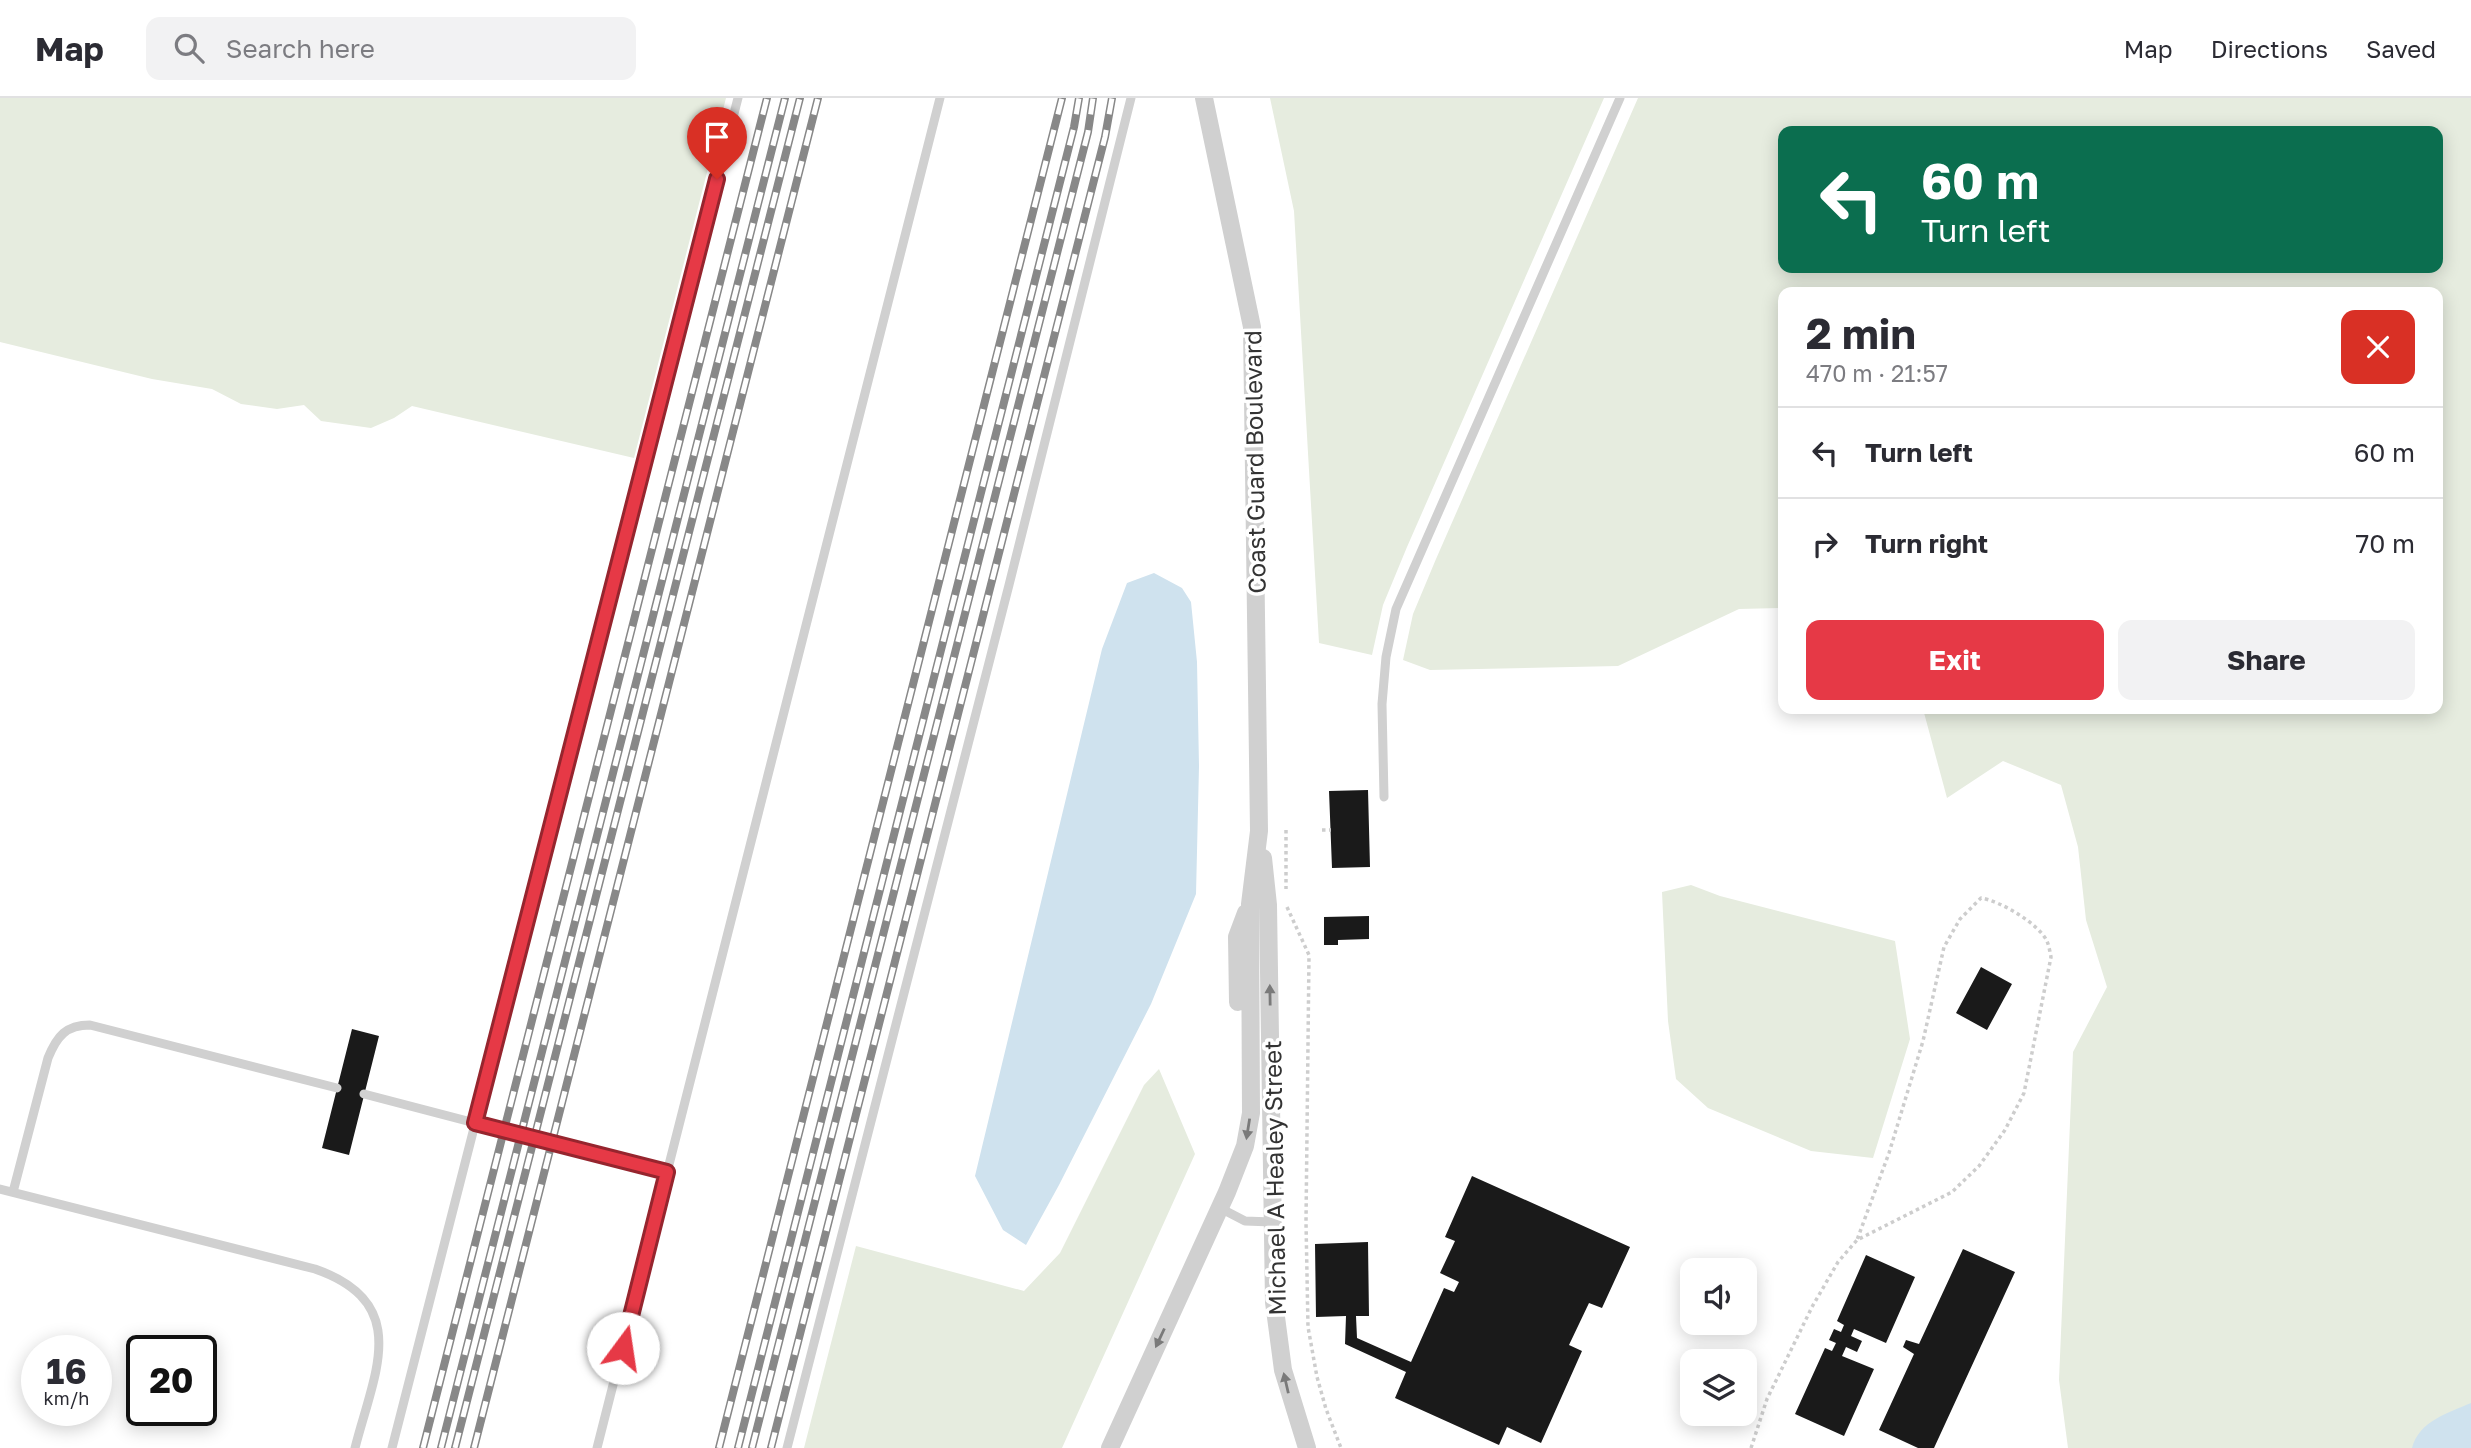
<!DOCTYPE html>
<meta charset="utf-8">
<style>
:root{--surface:#fff;--page:#f2f2f3;--text:#2b2b33;--muted:#7c7c81;--line:#e1e1e2;--accent:#e63946}
body{margin:0;font-family:"Golos Text",sans-serif;background:var(--page);color:var(--text);height:100vh;display:flex;flex-direction:column;font-size:26px;white-space:nowrap}
*{box-sizing:border-box;margin:0}
p{font-size:23px;color:var(--muted)}
.icon{flex:none;width:38px;height:38px;fill:none;stroke:currentColor;stroke-width:2;stroke-linecap:round;stroke-linejoin:round}
.map{position:relative;flex:1;overflow:hidden}
.side{position:absolute;left:1778px;top:189px;width:665px;height:427px;display:flex;flex-direction:column;background:var(--surface);border-radius:14px;box-shadow:0 4px 18px #0003}
.side>*{flex:none}
.top-card{position:absolute;left:1778px;top:28px;width:665px;height:147px;border-radius:14px;box-shadow:0 4px 18px #0003;background:#0b6e4f;color:#fff;overflow:hidden}
.controls{position:absolute;left:1680px;top:1160px;display:grid;gap:14px}
.controls a{display:grid;place-items:center;width:77px;height:77px;border-radius:14px;background:var(--surface);box-shadow:0 4px 18px #0003;font-size:35px}
.speed{position:absolute;left:21px;top:1237px;display:flex;gap:14px;font-size:35px;font-weight:700;text-align:center}
.speed>*{display:grid;place-content:center;width:91px;height:91px;border-radius:50%;background:var(--surface);box-shadow:0 4px 18px #0003;line-height:1}
.speed small{font-size:18px;font-weight:400}
.speed .limit{border:4px solid #111;border-radius:10px;background:#fff;color:#111}
.pin{position:absolute;display:grid;place-items:center;width:60px;height:60px;color:#fff;margin:-72px -30px;border-radius:50% 50% 50% 0;rotate:-45deg;box-shadow:0 0 7px #0007}
.pin .icon{rotate:45deg}
.me{position:absolute;width:77px;margin:-38px;rotate:14deg;stroke-linejoin:round;filter:drop-shadow(0 0 5px #0008)}
.turn{display:flex;align-items:center;gap:24px;height:147px;padding:0 28px;font-size:32px}
.turn .icon{width:91px;height:91px;stroke-width:2.5}
.turn b{display:block;font-size:49px;line-height:60px}
.round{display:grid;place-items:center;flex:none;width:74px;height:74px;border-radius:14px;background:var(--page)}
.headline{display:flex;align-items:center;justify-content:space-between;height:119px;padding:0 28px}
h1{font-size:42px;font-weight:700;line-height:52px}
.button{display:flex;gap:14px;margin-top:auto;padding:14px 28px}
.button a{flex:1;height:80px;border-radius:14px;background:var(--accent);color:#fff;font-size:28px;font-weight:700;line-height:80px;text-align:center}
.button a+a{background:var(--page);color:var(--text)}
ul{padding:0;list-style:none}
li{display:flex;align-items:center;gap:21px;height:91px;padding:0 28px;border-top:2px solid var(--line)}
li div{flex:1}
li b{display:block;font-size:26px}
li em{font-style:normal}
header{display:flex;align-items:center;gap:42px;box-sizing:border-box;height:98px;padding:0 35px;background:var(--surface);border-bottom:2px solid var(--line)}
header strong{font-size:33px}
nav{display:flex;gap:38px;margin-inline-start:auto;font-size:24px}
.search{width:490px;height:63px;background:var(--page);display:flex;align-items:center;gap:18px;box-sizing:border-box;padding:0 24px;border-radius:14px;color:var(--muted);font-size:26px}
.map>svg:first-child{display:block}
</style>
<header>
<strong>Map</strong>
<div class="search"><svg class="icon" aria-label="search" viewBox="0 0 24 24"><circle cx="10" cy="10" r="6"/><path d="M15 15l6 6"/></svg>Search here</div>
<nav><a>Map</a><a>Directions</a><a>Saved</a></nav>
</header>
<div class="map">
<svg width="2471" height="1350" viewBox="0 0 2471 1350">
<rect width="100%" height="100%" fill="#fff"/>
<path fill="#e6ecdf" fill-rule="evenodd" d="M0 0H726L634 360 412 308 394 320 371 330 321 323 304 307 277 311 241 306 212 291 152 281 0 244Z
M1270 0H1604L1407 449 1383 507 1372 557 1319 545 1294 113Z
M1638 0H2471V1350H2068L2059 1282 2073 954 2107 889 2086 822 2078 749 2061 687 2003 663 1947 700 1923 611H2438V194H1783V510L1739 511 1618 568 1430 572 1403 562 1413 516 1436 461ZM1783 33H2438V170H1783Z
M1691 787 1720 798 1895 843 1910 941 1873 1060 1811 1053 1708 1010 1676 981 1668 923 1662 794Z
M1159 971 1195 1056 1062 1350H804L856 1148 1024 1193 1060 1155 1144 987Z"/>
<path fill="#cfe2ee" d="M1154 475 1182 490 1191 504 1197 564 1199 668 1196 796 1151 906 1059 1087 1026 1147 1003 1132 975 1078 1102 551 1127 485Z
M2471 1305V1350H2412C2419 1323 2448 1315 2471 1305Z"/>
<path fill="#1a1a1a" d="M1368 692 1370 769 1332 770 1329 693Z
M1369 818V841L1338 842V847H1324V819Z
M1981 869 2012 886 1987 932 1956 915Z
M352 931 379 938 349 1057 322 1050Z
M1472 1078 1630 1149 1602 1210 1589 1205 1569 1247 1582 1253 1541 1345 1507 1329 1499 1347 1395 1300 1406 1274 1345 1246 1346 1218 1316 1219 1315 1146 1368 1144 1369 1218H1356L1357 1240 1411 1264 1444 1190 1454 1194 1459 1184 1440 1175 1455 1143 1445 1139Z
M1963 1151 2015 1174 1934 1350H1918L1879 1332 1914 1256 1903 1249 1906 1242 1919 1246Z
M1866 1157 1915 1179 1886 1245 1854 1231 1851 1238 1862 1243 1857 1254 1846 1249 1842 1258 1874 1271 1844 1338 1795 1316 1825 1250 1832 1253 1836 1245 1829 1242 1834 1231 1841 1234 1844 1227 1837 1223Z"/>
<g fill="none" stroke-linecap="round" stroke-linejoin="round">
<path stroke="#cdcdcd" stroke-width="3.5" stroke-dasharray="3.5 3.5" stroke-linecap="butt" d="M1286 732V791
M1322 732H1331
M1287 809 1309 857 1306 1124 1308 1229 1317 1279 1326 1311 1341 1350
M1751 1350 1767 1301 1812 1209 1838 1164 1857 1142 1952 1094 1979 1068 2005 1032 2024 995 2051 859C2050 854 2049 848 2047 843 2038 825 2000 803 1981 800L1960 821 1944 849 1923 943 1889 1055 1857 1142"/>
<path stroke="#d0d0d0" stroke-width="9" d="M1384 699 1382 606 1386 559 1396 511 1620 0
M364 996 667 1075
M0 1091 315 1171C413 1205 374 1275 355 1350
M13 1094 48 960C57 938 66 927 90 927L337 990
M1220 1110 1245 1123 1272 1124
M392 1350 738 0
M597 1350 940 0
M787 1350 1009 487 1131 0"/>
<path stroke="#d0d0d0" stroke-width="18" d="M1263 760 1268 807 1274 1204 1283 1272 1307 1350
M1238 904 1237 839 1246 815
M1110 1350 1227 1094 1245 1048 1251 1015 1250 806 1259 733 1252 229 1204 0"/>
<g stroke="#888" stroke-width="8">
<path id="rail" d="M423 1350 767 0
M441 1350 785 0
M455 1350 800 0
M474 1350 818 0
M719 1350 1062 0
M738 1350 1074 29 1079 0
M752 1350 1088 34 1093 0
M771 1350 1105 39 1112 0"/>
</g>
<use href="#rail" stroke="#fff" stroke-width="5" stroke-dasharray="16" stroke-linecap="butt"/>
</g>
<defs><path id="oneway-solid" d="M-6-.8H1V-3.2L6.5 0L1 3.2V.8H-6Z" transform="scale(1.75)"/></defs>
<g fill="#7a7a7a">
<use href="#oneway-solid" transform="translate(1270 897) rotate(-91)"/>
<use href="#oneway-solid" transform="translate(1248 1031) rotate(99)"/>
<use href="#oneway-solid" transform="translate(1160 1240) rotate(115)"/>
<use href="#oneway-solid" transform="translate(1286 1285) rotate(-103)"/>
</g>
<g fill="none" stroke-linecap="round" stroke-linejoin="round">
<g stroke="#96252e" stroke-width="18">
<path id="route" d="M623 1250 667 1074 475 1025 717 81"/>
</g>
<use href="#route" stroke="#e63946" stroke-width="12"/>
</g>
<g text-anchor="middle" dominant-baseline="central" stroke-width="7" stroke-linejoin="round" paint-order="stroke">
<g font-size="24" fill="#333" stroke="#fff">
<text transform="translate(1254 364) rotate(-91)">Coast Guard Boulevard</text>
<text transform="translate(1274 1080) rotate(-91)">Michael A Healey Street</text>
</g>
</g>
</svg>
<div class="controls">
<a><svg class="icon" aria-label="sound" viewBox="0 0 24 24"><path d="M4 9h4l5-4v14l-5-4H4zM17 9q2 3 0 6"/></svg></a>
<a><svg class="icon" aria-label="layers" viewBox="0 0 24 24"><path d="M12 4l9 5-9 5-9-5zM3 14l9 5 9-5"/></svg></a>
</div>
<div class="speed"><div>16<small>km/h</small></div><div class="limit">20</div></div>
<div class="pin" style="left:717px;top:81px;background:#d93025"><svg class="icon" aria-label="arrive" viewBox="0 0 24 24"><path d="M6 21V4h12l-3 4 3 4H6"/></svg></div>
<svg class="me" style="left:623px;top:1250px" viewBox="-20 -20 40 40"><circle r="19" fill="#fff"/><path d="M0-13L10 11 0 6-10 11z" fill="#e63946"/></svg>
<div class="top-card">
<div class="turn"><svg class="icon" aria-label="left" viewBox="0 0 24 24"><path d="M17 20v-9H6M10 6l-5 5 5 5"/></svg><div><b>60 m</b>Turn left</div></div>
</div>
<section class="side">
<div class="headline"><div><h1>2 min</h1><p>470 m · 21:57</p></div><a class="round" style="background:#d93025;color:#fff"><svg class="icon" aria-label="close" viewBox="0 0 24 24"><path d="M6 6l12 12M18 6L6 18"/></svg></a></div>
<ul>
<li><svg class="icon" aria-label="left" viewBox="0 0 24 24"><path d="M17 20v-9H6M10 6l-5 5 5 5"/></svg><div><b>Turn left</b></div><em>60 m</em></li>
<li><svg class="icon" aria-label="right" viewBox="0 0 24 24"><path d="M7 20v-9h11M14 6l5 5-5 5"/></svg><div><b>Turn right</b></div><em>70 m</em></li>
</ul>
<div class="button"><a>Exit</a><a>Share</a></div>
</section>
</div>
